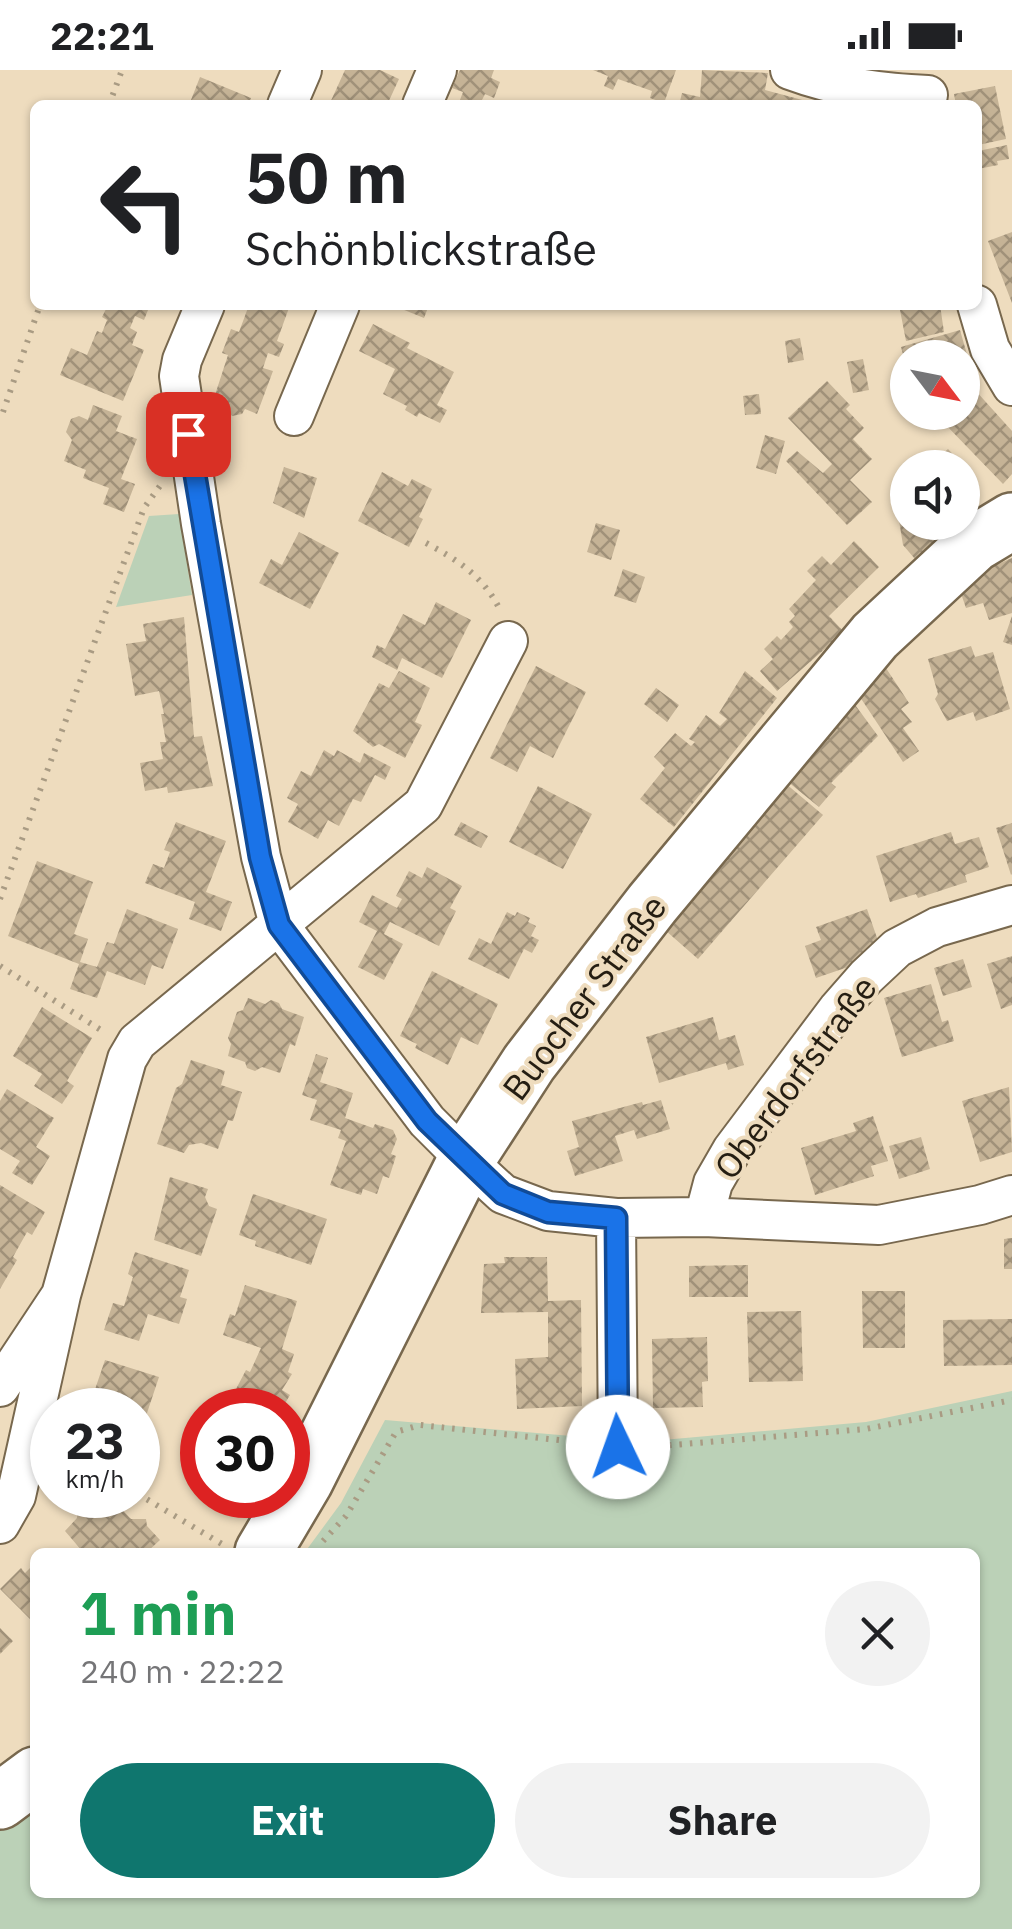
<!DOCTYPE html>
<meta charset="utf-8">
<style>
:root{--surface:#fff;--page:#f2f2f2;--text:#202124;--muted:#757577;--accent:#0f766e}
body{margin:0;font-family:"IBM Plex Sans",sans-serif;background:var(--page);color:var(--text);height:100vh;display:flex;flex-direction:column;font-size:38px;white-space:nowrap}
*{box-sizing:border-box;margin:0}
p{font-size:32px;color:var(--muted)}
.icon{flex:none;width:55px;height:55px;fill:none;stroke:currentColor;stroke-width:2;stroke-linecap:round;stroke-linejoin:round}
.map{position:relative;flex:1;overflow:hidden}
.details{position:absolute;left:30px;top:1478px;width:950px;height:350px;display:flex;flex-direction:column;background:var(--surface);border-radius:15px;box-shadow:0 2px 8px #0004}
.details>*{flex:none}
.top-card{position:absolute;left:30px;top:30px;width:952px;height:210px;border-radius:15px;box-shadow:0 2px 8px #0004;background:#fff;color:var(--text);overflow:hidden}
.needle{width:65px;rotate:122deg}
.controls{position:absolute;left:890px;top:270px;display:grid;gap:20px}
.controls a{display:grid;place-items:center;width:90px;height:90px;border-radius:50%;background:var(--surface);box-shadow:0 2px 8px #0004;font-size:50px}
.speed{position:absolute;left:30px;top:1318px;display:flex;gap:20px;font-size:50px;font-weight:700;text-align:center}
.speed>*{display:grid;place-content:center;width:130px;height:130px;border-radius:50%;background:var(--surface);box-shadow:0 2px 8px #0004;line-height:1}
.speed small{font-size:25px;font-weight:400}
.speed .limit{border:15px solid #d22;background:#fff;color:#111}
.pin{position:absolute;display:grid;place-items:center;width:85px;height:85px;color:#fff;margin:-42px;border-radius:20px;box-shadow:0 5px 15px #0006}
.me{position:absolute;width:110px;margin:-55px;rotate:357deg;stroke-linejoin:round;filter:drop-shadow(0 0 8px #0008)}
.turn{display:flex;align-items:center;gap:35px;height:210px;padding:0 50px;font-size:45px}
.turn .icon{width:130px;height:130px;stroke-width:2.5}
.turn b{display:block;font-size:70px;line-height:85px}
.round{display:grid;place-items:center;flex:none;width:105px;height:105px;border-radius:52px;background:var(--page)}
.head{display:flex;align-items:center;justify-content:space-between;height:170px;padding:0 50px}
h1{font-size:60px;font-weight:800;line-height:75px;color:#1e9e55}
.cta{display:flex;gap:20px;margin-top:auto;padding:20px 50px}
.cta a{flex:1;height:115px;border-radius:60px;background:var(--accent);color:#fff;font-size:40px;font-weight:800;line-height:115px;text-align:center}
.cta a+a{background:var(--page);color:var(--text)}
.status{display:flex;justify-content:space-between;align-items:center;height:70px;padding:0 50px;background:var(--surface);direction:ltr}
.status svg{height:28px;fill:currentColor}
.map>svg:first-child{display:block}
</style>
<div class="status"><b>22:21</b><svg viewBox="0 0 49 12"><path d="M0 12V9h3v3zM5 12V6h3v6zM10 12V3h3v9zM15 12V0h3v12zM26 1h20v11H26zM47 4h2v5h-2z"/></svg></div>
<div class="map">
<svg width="1012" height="1859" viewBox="0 0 1012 1859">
<defs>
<pattern id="building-cross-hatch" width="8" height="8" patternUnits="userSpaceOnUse" patternTransform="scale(2.5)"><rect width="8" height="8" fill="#c5b396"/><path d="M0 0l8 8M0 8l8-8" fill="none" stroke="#a09179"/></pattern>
</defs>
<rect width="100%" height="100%" fill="#eedcbe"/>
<path fill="#bbd1b7" d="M179 444 192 525 116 537 149 446Z
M1012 1321V1859H0V1746L35 1725V1822H975V1482H305L341 1433 385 1350 640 1372 866 1352Z"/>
<path fill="url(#building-cross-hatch)" d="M345 0H380L399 9 387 35H329Z
M460 0H494L491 8 500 12 494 28 485 24 482 30 493 35H458L463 22 452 18Z
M593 0H676L664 33 650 28 652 21 618 9 613 20 604 16 608 6Z
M702 0 768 3 765 20 821 35H679L682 23 700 27Z
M200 7 251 28 248 35H189Z
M995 16 1006 69 978 75V35H956L954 24Z
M1007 75 1009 89 997 91 998 95 978 99V81Z
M1012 162V233L988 171Z
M108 235H150L144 250 135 246 130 258 137 262 132 275 144 280 123 331 60 305 71 278 87 285 97 261 102 263 107 250 102 247Z
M249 235H290L277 271 284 274 279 287 268 283 263 298 273 301 257 344 245 339 242 344 232 346 225 338 226 333 214 328 228 285 222 283 231 259 239 262Z
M392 235H429L424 248Z
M899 235H940L944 262 906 271Z
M373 254 410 273 407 278 454 302 437 335 447 340 440 353 419 343 417 347 405 340 407 336 383 324 395 299 359 281Z
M960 260 968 288H908L906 295 901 277Z
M800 268 804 290 788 293 785 271Z
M863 289 869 320 853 323 847 292Z
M962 297 972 325 975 320 1012 361V404L1003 414 943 352 953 342H962Z
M827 311 850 335 846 339 864 358 853 369 872 389 850 410 872 432 847 455 786 391 797 381 823 403 832 394 788 348Z
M759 324 761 344 745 345 743 326Z
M93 335 122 346 116 361 137 369 121 409 135 414 124 442 103 434 109 418 83 408 86 400 64 391 72 370 66 362 71 349 79 346 88 350Z
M765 365 785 371 776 404 756 398Z
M948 379 972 405 962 413V398H927Z
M284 397 317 408 304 448 273 433Z
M382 402 408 416 412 409 432 419 419 447 423 449 409 477 358 451Z
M908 414V452H957L915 489 903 475 897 438 903 430 902 419Z
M962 417 978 433 962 447Z
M596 453 620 460 611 490 587 482Z
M299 462 339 483 310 539 259 513 271 489 282 495Z
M854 471 879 497 829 546 844 562 777 621 760 601 773 589 764 579 777 566 781 570 793 557 789 552 795 546 789 539 816 510 807 501 822 486 831 495Z
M1012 488V543L989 550 983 533 966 538 957 512Z
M623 499 645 507 636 533 614 526Z
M436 532 471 550 442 608 402 588 397 600 372 587 377 575 385 579 403 544 425 555Z
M1012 546V575L1003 572Z
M184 547 194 667 202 666 213 716 168 723 167 717 145 721 140 693 163 689 160 672H166L161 644H164L159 621 135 626 126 574 146 571 143 554Z
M971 576 975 587 993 582 1010 639 976 651 973 642 947 651 935 629 938 624 928 589Z
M882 592 909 633 901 639 912 652 903 658 919 681 903 692 856 621Z
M536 596 586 622 553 688 530 676 517 702 490 688Z
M399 601 430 618 415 652 422 655 405 688 379 674 373 677 353 661 379 613 389 618Z
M745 601 777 628 674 757 640 729 665 698 654 687 675 663 691 676 695 672 689 669 706 645 720 656 727 649 719 643Z
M656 618 679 635 667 652 644 634Z
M850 628 878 666 831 713 836 717 819 737 782 707Z
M324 680 334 686 337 680 360 693 364 683 391 697 385 710 375 705 361 732 353 729 339 756 328 750 318 769 288 752 298 734 287 728 301 701 311 706Z
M785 713 823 745 698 889 665 860Z
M538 716 592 744 563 799 509 772Z
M176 752 226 771 206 822 232 832 221 861 189 849 195 832 145 813 153 794 164 798 170 782 164 780Z
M461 752 488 766 481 778 454 765Z
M1012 753V804L1011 805 996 758Z
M951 762 955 774 979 767 989 797 965 805 967 812 918 828 916 824 890 832 876 786Z
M37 791 93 812 74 864 88 869 80 892 97 897 107 872 114 874 127 839 178 859 163 899 152 895 145 915 107 901 97 928 70 919 79 894 8 866Z
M427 797 462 816 450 838 456 841 439 876 390 852 384 864 403 874 384 910 358 897 377 861 359 852 372 825 397 838 402 829 396 826 409 801 422 808Z
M867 839 883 885 816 908 805 876 821 870 816 857Z
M507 842 515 846 517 842 530 848 528 852 536 856 531 866 539 870 532 883 524 879 509 909 468 889 479 868 491 874Z
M1012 886V935L1001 939 987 894Z
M963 889 972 917 943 926 934 898Z
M432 901 498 934 478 975 461 967 448 995 415 978 417 974 400 966Z
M931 914 942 952 948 950 954 971 902 987 884 928Z
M248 928 265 934 271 930 279 933 282 939 304 947 295 976 290 974 280 1003 262 997 255 1001 247 998 245 992 228 986 231 974 228 968 237 942 243 940Z
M42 937 92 968 67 1011 74 1016 62 1034 34 1016 42 1004 13 986Z
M713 947 719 970 735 965 744 995 728 1000 726 993 659 1013 646 967Z
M316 984 328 988 320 1012 353 1023 345 1048 373 1058 375 1054 393 1060 397 1069 391 1084 396 1086 389 1108 383 1106 377 1124 363 1119 361 1125 330 1115 346 1071 338 1068 341 1060 310 1050 317 1030 302 1025Z
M191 990 225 1001 221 1015 242 1022 233 1051 228 1050 218 1079 201 1073 189 1075 184 1083 157 1074 176 1018 182 1014Z
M1009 1017 1012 1082 980 1092 962 1031Z
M7 1019 54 1048 36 1077 50 1086 32 1115 12 1103 20 1091 0 1079V1031Z
M661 1030 670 1059 637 1069 634 1060 615 1066 623 1091 575 1106 567 1081 579 1077 572 1051 642 1032 643 1035Z
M873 1046 888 1091 871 1096 874 1106 815 1125 801 1078 856 1061 853 1053Z
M921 1067 930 1099 899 1109 889 1076Z
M170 1107 208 1119 205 1127 209 1136 217 1139 201 1186 154 1170Z
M0 1115 45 1142 32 1165 27 1162 13 1187 17 1190 0 1219Z
M253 1124 327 1149 311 1195 255 1176 256 1171 239 1165Z
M1012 1168V1199H1004V1169Z
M135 1182 189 1200 180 1227 187 1229 179 1254 148 1244 139 1271 104 1260 113 1233 124 1236 133 1207 128 1204Z
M504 1187H547L548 1231 581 1230 582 1336 517 1339 515 1289 548 1287V1242L481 1243 484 1194 505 1193Z
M748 1195V1227H689V1196Z
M245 1215 297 1231 282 1279 294 1284 288 1302 292 1304 282 1320 290 1325 281 1340H225L246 1300 250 1302 261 1278 223 1265 230 1244 235 1246Z
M862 1221H905V1278H863Z
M801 1241 803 1311 749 1312 747 1242Z
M1012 1249V1295L944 1296 943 1250Z
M707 1267 708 1311 702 1312 703 1337 653 1338 652 1269Z
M105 1290 159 1307 138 1370V1340H88Z
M101 1425H108L131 1449H146L147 1456 160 1470 147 1482H83L65 1461 77 1448 78 1435H90Z
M35 1493V1554L0 1519 21 1498 25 1503Z
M0 1558 13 1571 0 1584Z"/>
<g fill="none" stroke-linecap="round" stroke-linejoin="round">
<g stroke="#78684e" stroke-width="42">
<path id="street" d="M790 0C836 17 880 23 928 25
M287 35 302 0
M422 35 437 0
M205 235 182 290 179 306 201 454 261 787 279 855 427 1051 466 1090 503 1124 548 1141 616 1148 704 1147 879 1155 980 1135 1012 1125
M977 235 990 279 1012 316
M294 346 340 235
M704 1147 713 1113 732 1080 838 939 866 907 897 878 937 857 1012 835
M616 1148 618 1377
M61 1225 127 989 137 972 423 735 508 571
M0 1317 61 1225 16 1426 0 1454"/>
</g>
<g stroke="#78684e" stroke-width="60">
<path id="secondary" d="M263 1482 305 1411 466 1090 529 993 652 834 875 566 974 474 1012 451
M0 1731 35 1705"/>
</g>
<path stroke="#a99b83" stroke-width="6" stroke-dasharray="2.5 8" stroke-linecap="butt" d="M109 35 122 0
M3 342 40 235
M426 473C458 490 484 507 500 540
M0 829 144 438 162 413
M0 896 104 962
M648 1377 866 1359 1012 1330
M138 1424 222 1474
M323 1471 346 1446 396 1362 420 1355 586 1373"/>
<use href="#street" stroke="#fff" stroke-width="38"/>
<use href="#secondary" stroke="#fff" stroke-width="55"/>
</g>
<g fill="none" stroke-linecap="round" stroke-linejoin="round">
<g stroke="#114b97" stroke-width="25">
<path id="route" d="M188 364 260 787 279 855 427 1051 503 1124 548 1142 616 1148 618 1377"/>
</g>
<use href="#route" stroke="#1a73e8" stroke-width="18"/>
</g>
<g text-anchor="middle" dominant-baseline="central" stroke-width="8" stroke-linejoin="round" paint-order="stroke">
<g font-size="35" fill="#241d12" stroke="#eedcbe">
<text transform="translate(584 927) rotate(-53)">Buocher Straße</text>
<text transform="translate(795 1007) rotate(-53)">Oberdorfstraße</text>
</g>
</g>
</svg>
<div class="controls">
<a><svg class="needle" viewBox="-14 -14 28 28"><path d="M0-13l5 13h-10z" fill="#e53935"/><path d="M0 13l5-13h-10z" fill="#757577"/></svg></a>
<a><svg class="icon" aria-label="sound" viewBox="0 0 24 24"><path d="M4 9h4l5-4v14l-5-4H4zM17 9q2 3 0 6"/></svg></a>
</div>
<div class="speed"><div>23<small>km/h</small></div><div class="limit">30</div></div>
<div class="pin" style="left:188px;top:364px;background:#d93025"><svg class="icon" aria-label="arrive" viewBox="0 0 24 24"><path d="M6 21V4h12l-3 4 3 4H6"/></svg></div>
<svg class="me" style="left:618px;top:1377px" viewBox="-20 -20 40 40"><circle r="19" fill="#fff"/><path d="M0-13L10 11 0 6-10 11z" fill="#1a73e8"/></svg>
<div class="top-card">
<div class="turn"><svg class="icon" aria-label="left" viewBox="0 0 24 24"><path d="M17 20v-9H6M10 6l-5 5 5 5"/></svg><div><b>50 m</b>Schönblickstraße</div></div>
</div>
<section class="details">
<div class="head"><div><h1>1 min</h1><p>240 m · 22:22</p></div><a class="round"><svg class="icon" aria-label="close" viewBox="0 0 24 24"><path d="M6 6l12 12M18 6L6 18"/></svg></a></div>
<div class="cta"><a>Exit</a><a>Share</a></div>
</section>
</div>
